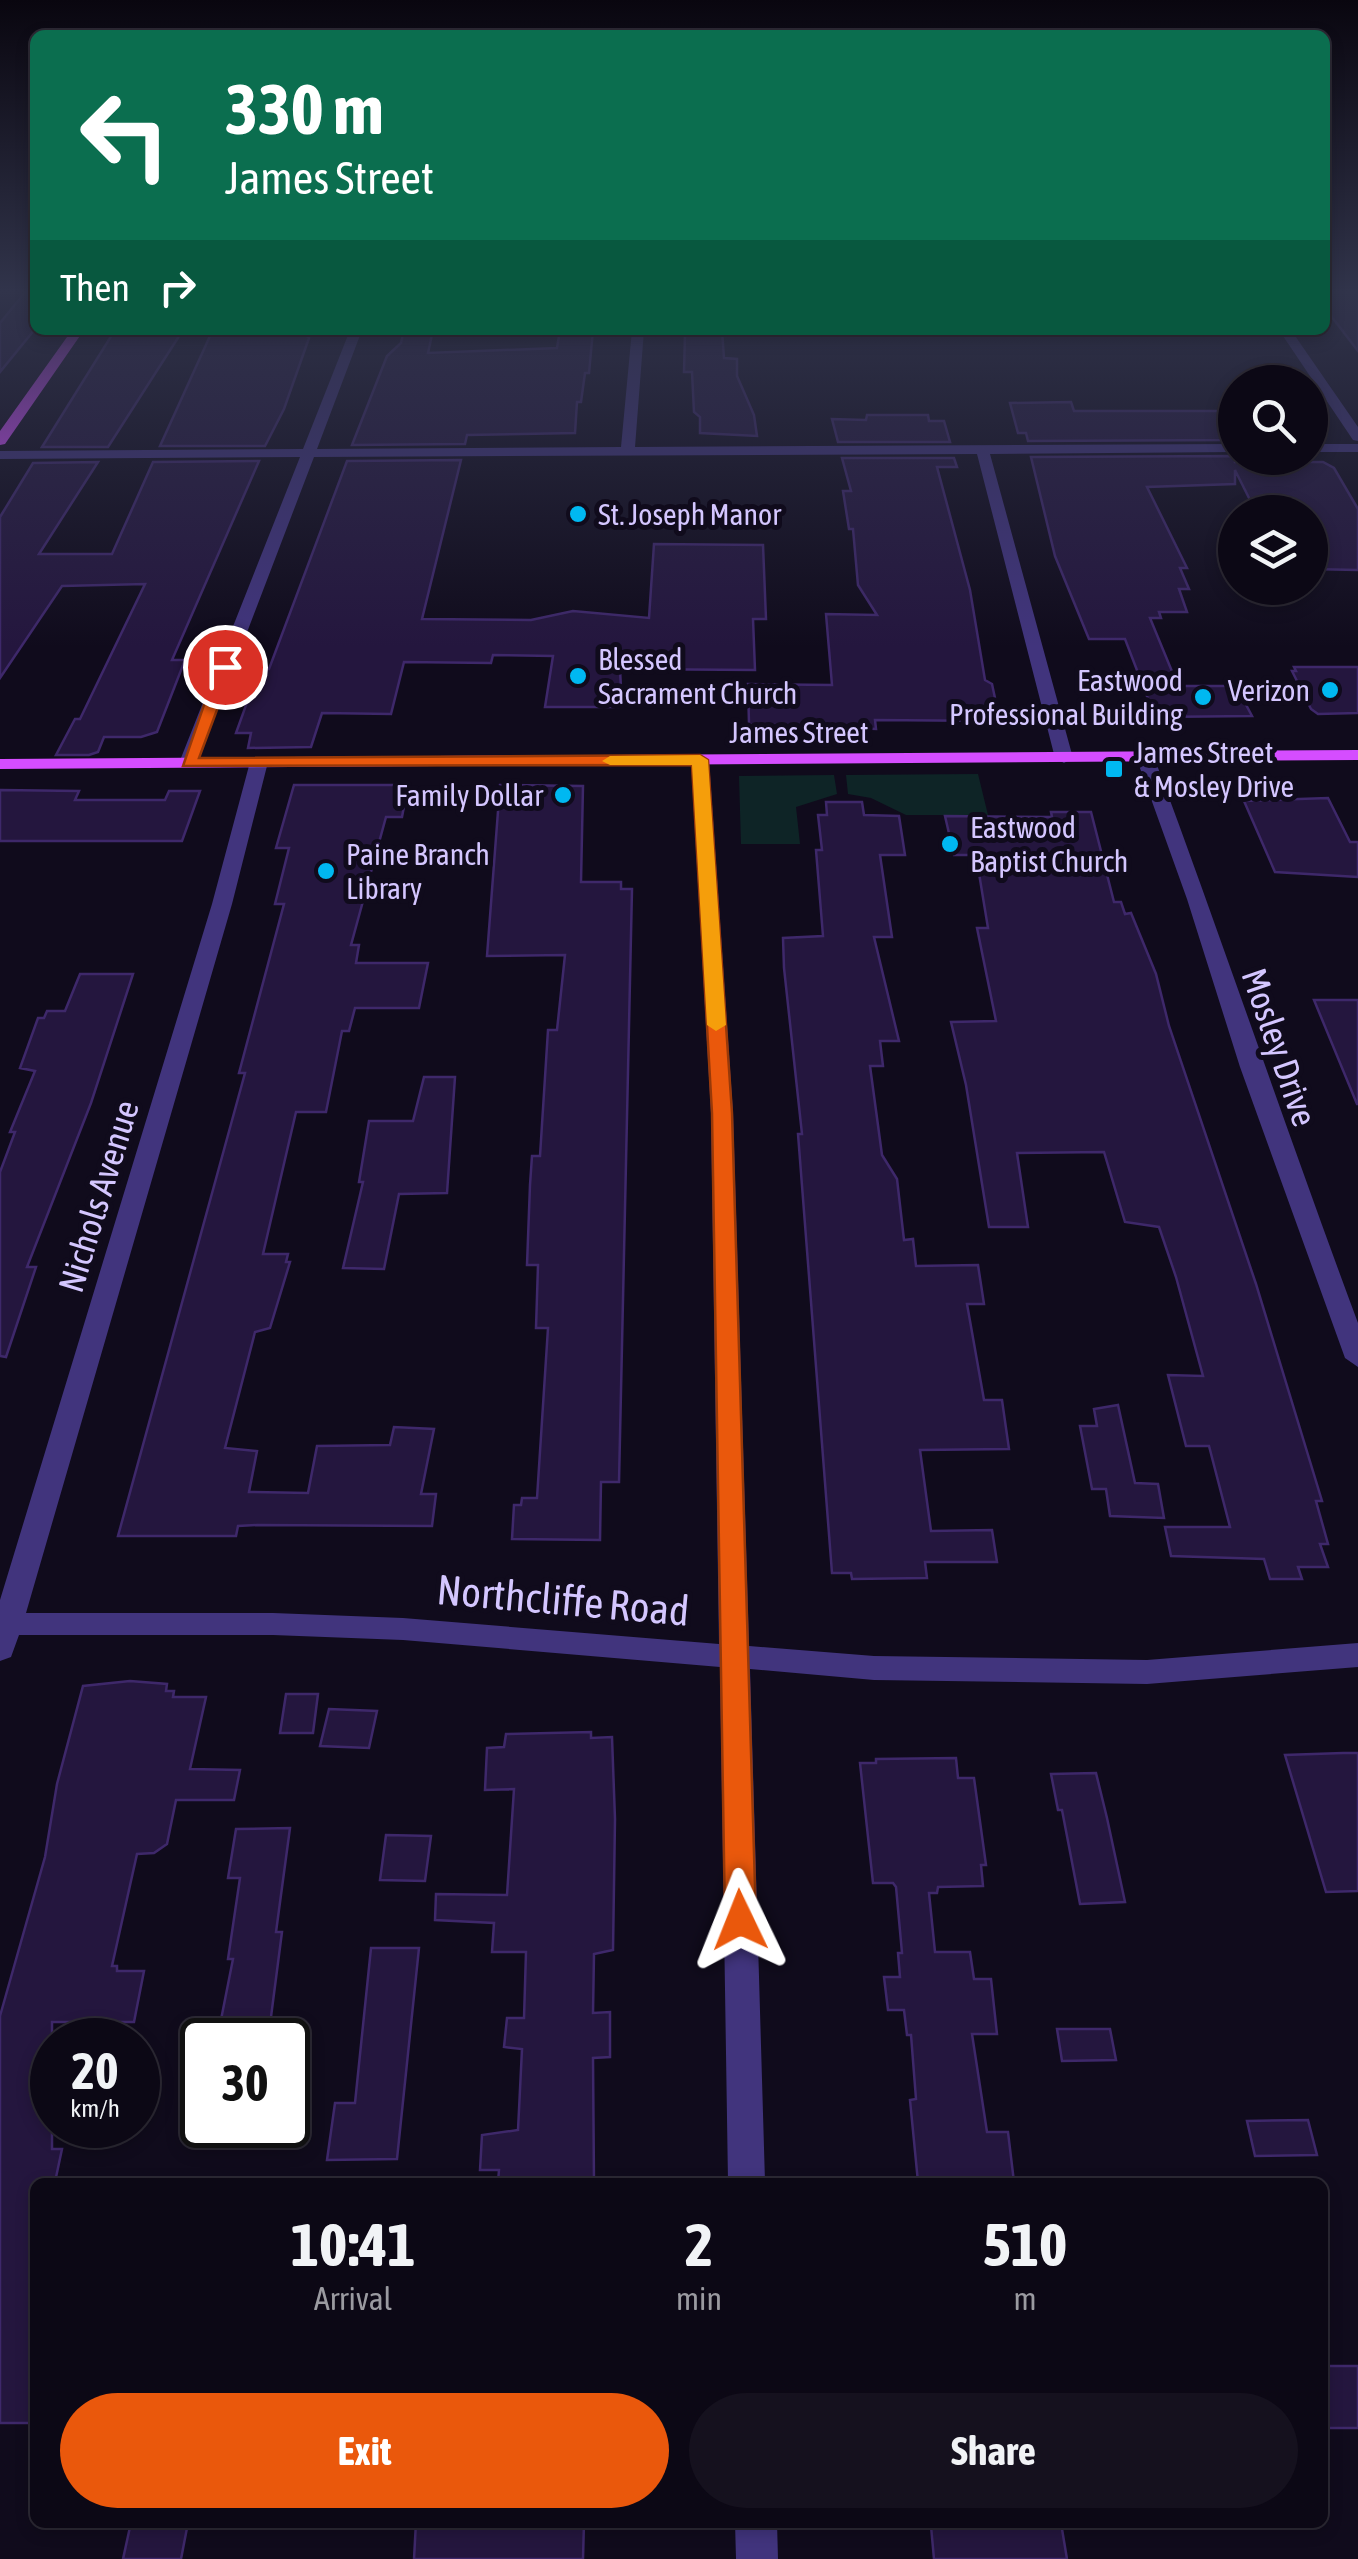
<!DOCTYPE html>
<style>
:root{--surface:#0c0815;--page:#15111e;--text:#f1f3f6;--muted:#9a9aa0;--line:#2c2934;--accent:#ea580c}
body{margin:0;font-family:"Asap Condensed",sans-serif;background:var(--page);color:var(--text);height:100vh;display:flex;flex-direction:column;font-size:38px;white-space:nowrap}
*{box-sizing:border-box;margin:0}
p{font-size:32px;color:var(--muted)}
.icon{flex:none;width:55px;height:55px;fill:none;stroke:currentColor;stroke-width:2;stroke-linecap:round;stroke-linejoin:round}
.map{position:relative;flex:1;overflow:hidden}
.panel{position:absolute;left:30px;top:2178px;width:1298px;height:350px;display:flex;flex-direction:column;background:var(--surface);border-radius:15px;box-shadow:0 5px 15px #0003,0 0 0 2px var(--line)}
.panel>*{flex:none}
.guide{position:absolute;left:30px;top:30px;width:1300px;height:305px;border-radius:15px;box-shadow:0 5px 15px #0003,0 0 0 2px var(--line);background:#0b6e4f;color:#fff;overflow:hidden}
.controls{position:absolute;left:1218px;top:365px;display:grid;gap:20px}
.controls a{display:grid;place-items:center;width:110px;height:110px;border-radius:50%;background:var(--surface);box-shadow:0 5px 15px #0003,0 0 0 2px var(--line);font-size:50px}
.speed{position:absolute;left:30px;top:2018px;display:flex;gap:20px;font-size:50px;font-weight:700;text-align:center}
.speed>*{display:grid;place-content:center;width:130px;height:130px;border-radius:50%;background:var(--surface);box-shadow:0 5px 15px #0003,0 0 0 2px var(--line);line-height:1}
.speed small{font-size:25px;font-weight:400}
.speed .limit{border:5px solid #111;border-radius:15px;background:#fff;color:#111}
.pin{position:absolute;display:grid;place-items:center;width:85px;height:85px;color:#fff;margin:-42px;border:5px solid #fff;border-radius:50%;box-shadow:0 2px 10px #0007}
.me{position:absolute;width:110px;margin:-55px;rotate:358deg;stroke-linejoin:round;filter:drop-shadow(0 0 8px #0008)}
.turn{display:flex;align-items:center;gap:35px;height:210px;padding:0 30px;font-size:45px}
.turn .icon{width:130px;height:130px;stroke-width:2.5}
.turn b{display:block;font-size:70px;line-height:85px}
.then{display:flex;align-items:center;height:95px;padding:0 30px;background:#0003;gap:20px;font-size:38px}
.eta{display:flex;justify-content:space-evenly;align-items:center;height:170px;text-align:center}
.eta b{font-size:60px;font-weight:700;line-height:70px}
.primary-button{display:flex;gap:20px;margin-top:auto;padding:20px 30px}
.primary-button a{flex:1;height:115px;border-radius:60px;background:var(--accent);color:#fff;font-size:40px;font-weight:700;line-height:115px;text-align:center}
.primary-button a+a{background:var(--page);color:var(--text)}
.map>svg:first-child{display:block}
</style>
<div class="map">
<svg width="1358" height="2559" viewBox="0 0 1358 2559">
<rect width="100%" height="100%" fill="#100b1c"/>
<path fill="#0e2426" d="M978 774 988 815H906L871 798 848 794 846 775Z
M834 775 837 794 796 807 800 844H741L739 776Z"/>
<path fill="#24163e" stroke="#3e286a" stroke-width="2.5" d="M28 289H35V329L0 372V323Z
M1325 289H1358V351L1325 308Z
M115 330H183L108 447H42Z
M404 330H433L428 353 557 348 560 330H593L589 373H585L581 402H577L575 433 467 435 465 444 352 445 387 356 401 343Z
M691 330H722L724 358 737 359V376L754 415 757 436 700 433V417L694 412 692 372H684L685 335H691Z
M306 335 309 338 284 409 265 446H160L210 336Z
M1071 402 1074 411H1235V440L1028 441 1026 433H1018L1010 403Z
M867 415H928L929 421H944L950 442H838L832 419 866 420Z
M1235 456V462H1323L1334 468 1358 509V570L1310 569V512H1256L1235 470V484L1147 487 1187 568H1180L1189 589H1179L1187 612H1159L1161 618H1150L1178 686H1236L1252 716 1155 717 1125 639H1089L1055 556 1031 457Z
M842 458H954L957 467H937L970 590 985 680 992 684 999 717 996 721 875 720 876 729 749 724 748 684 832 685 826 614 877 615 858 585 853 529H849L843 491H851Z
M461 460 422 619 531 620 573 611 649 618 654 544 763 545 766 619H753L755 670 620 669 622 707H545L553 656 493 655 491 663 404 662 391 714 322 713 311 747 248 748 251 733H236L259 669H269L347 461Z
M259 461 172 660H185L157 732 141 737H104L98 752 89 755H56L75 719H80L145 584 62 586 0 678V517L33 463 98 462 39 554H112L153 462Z
M1294 667H1358V713L1318 714 1311 709 1292 671H1296Z
M294 785H408L402 817H386L351 945H359L356 963H428L419 1008H355L349 1031H342L326 1112H296L263 1254H288L286 1262H290L270 1328 255 1332 225 1448 257 1451 249 1492 308 1493 317 1446 390 1445 394 1427 434 1429 421 1494H436L432 1526 257 1525 238 1526 236 1536H118L245 1073H239L284 904H275L289 848H276Z
M500 785 583 786 581 882H621V889H632L619 1482H601L600 1540 512 1539 514 1505H521L522 1498H537L548 1328H536L538 1265H527L530 1185 532 1156H540L548 1030H557L565 955 487 956Z
M0 790 79 791 75 800H165L169 791H200L182 841H0Z
M1328 798 1350 842H1358V877L1275 872 1244 801Z
M826 802H862L864 815 899 816 905 855H880L892 937H874L899 1041H880L883 1066H870L882 1155 897 1179 904 1240 913 1239 916 1266 978 1265 984 1304H967L984 1400H1002L1009 1449 920 1450 931 1531 992 1530 997 1562H925L927 1578 852 1579 851 1573H832L798 1134H802L784 968 783 938 823 936 816 850H822L818 815H827Z
M1051 812H1091L1114 902H1121L1125 914 1131 913 1156 974 1169 1026 1256 1284 1322 1501H1316L1328 1544H1320L1328 1567H1298L1302 1579H1270L1264 1559 1171 1556 1165 1527H1230L1209 1446H1186L1168 1375 1203 1376 1176 1277 1159 1227 1125 1222 1104 1152 1017 1153 1028 1227H989L966 1085 951 1022 996 1021 977 928H988L976 855H954L945 816 1052 817Z
M80 974H133L91 1103 27 1267H36L6 1357 0 1356V1172L15 1132H10L35 1071 20 1068 38 1018H44L47 1011H65Z
M1314 1000H1358V1104H1357Z
M424 1077H455L447 1193 399 1194 384 1269 343 1268 363 1182H359L369 1121H413Z
M1118 1405 1135 1483 1158 1484 1164 1518 1110 1516 1106 1489H1092L1080 1426H1097L1094 1409Z
M130 1681 167 1684 166 1691H174L173 1697H206L190 1769 240 1770 234 1800H176L167 1844 154 1853 137 1854 112 1966H117V1971H144L134 2022H52V2149H62L55 2182H35V2423H0V2016L45 1857 57 1784 83 1686Z
M286 1694H318L313 1733H280Z
M329 1709 377 1711 369 1748 320 1746Z
M591 1732V1738L612 1737 615 1819 613 1950 594 1954 593 2013 610 2012V2057L593 2058 594 2182H498L499 2170H480L482 2135 518 2130 522 2049 504 2047 507 2018H524L526 1952H492L494 1923 435 1920 436 1894 507 1895 514 1789 485 1790 487 1748 504 1747 506 1734Z
M1343 1753H1358V1891L1326 1892 1285 1755Z
M956 1758 958 1778H974L986 1865H981L983 1886 938 1887 937 1893H929L935 1952H970L974 1979H991L997 2034H972L987 2132H1008L1014 2182H918L910 2100 916 2099 911 2035H907L904 2010H888L884 1977H900L898 1953H902L896 1887 893 1883H873L860 1763H876V1759Z
M1096 1773 1107 1818 1125 1902 1080 1904 1062 1810H1058L1051 1774Z
M290 1828 276 1932H282L268 2040H217L233 1959H228L240 1878H228L236 1829Z
M386 1835 431 1836 425 1881 380 1880Z
M371 1948H419L397 2159 327 2160 335 2103H355Z
M1057 2029H1110L1116 2060 1062 2061Z
M1308 2120 1317 2155 1255 2156 1247 2121Z
M1322 2366H1358V2428H1322Z
M416 2522H584L583 2559H414Z
M1061 2523 1067 2559H934L931 2526Z
M130 2527 187 2528 181 2559H123Z"/>
<g fill="none" stroke-linecap="round" stroke-linejoin="round">
<path fill="#41347d" fill-rule="evenodd" d="M350 330H362L317 449 621 447 632 330H644L635 447 1235 444V452L990 454 1073 758 1064 763 1055 758 977 454 314 457 197 763 182 767 179 763 300 457 0 459V451L303 449Z
M1279 330H1291L1358 427V441L1353 440Z
M1310 444H1358V452H1310Z
M1145 752 1154 757C1224 945 1288 1135 1358 1323V1367L1345 1358 1240 1067 1187 899 1136 757Z
M700 755 709 760 733 1113 749 1646 874 1656 1147 1660 1358 1643V1667L1147 1684 874 1680 750 1669 765 2182H728L720 1667 403 1640 273 1635H19L11 1657 0 1661V1600L212 904 250 762 259 757 268 762 232 904 26 1613H273L403 1618 719 1644 711 1113 691 760Z
M735 2522H777L778 2559H736Z"/>
<path fill="#d54dff" fill-rule="evenodd" d="M72 330H84L5 444 0 445V431Z
M1358 750V760L0 769V759Z"/>
</g>
<linearGradient id="sky" x2="0" y2="1"><stop stop-color="#09060f"/><stop offset="0.45" stop-color="#31344b"/><stop offset="1" stop-color="#31344b" stop-opacity="0"/></linearGradient>
<rect width="1358" height="647" fill="url(#sky)"/>
<path fill="#ea580c" stroke="#983908" stroke-width="2.5" d="M225 662 233 667 199 758 700 755 708 760 732 1113 756 1920 751 1929 740 1933 729 1929 725 1920 712 1113 692 765 183 766 217 667Z"/>
<path fill="#f59e0b" d="M700 755 708 760 726 1025 716 1031 707 1025 692 765H610L602 761 610 756Z"/>
<g fill="#00b8f1" stroke="#100b1c" stroke-width="4">
<circle cx="578" cy="514" r="10"/>
<circle cx="578" cy="676" r="10"/>
<circle cx="1330" cy="690" r="10"/>
<circle cx="1203" cy="697" r="10"/>
<rect x="1104" y="759" width="20" height="20" rx="5"/>
<circle cx="563" cy="795" r="10"/>
<circle cx="950" cy="844" r="10"/>
<circle cx="326" cy="871" r="10"/>
</g>
<g text-anchor="middle" dominant-baseline="central" stroke-width="10" stroke-linejoin="round" paint-order="stroke">
<g font-size="30" fill="#d4c6ff" stroke="#100b1c" text-anchor="start">
<text x="598" y="514">St. Joseph Manor</text>
<text x="598" y="659">Blessed<tspan x="598" dy="34">Sacrament Church</tspan></text>
<text x="1183" y="680" text-anchor="end">Eastwood<tspan x="1183" dy="34">Professional Building</tspan></text>
<text x="1310" y="690" text-anchor="end">Verizon</text>
<text x="1134" y="752">James Street<tspan x="1134" dy="34">&amp; Mosley Drive</tspan></text>
<text x="543" y="795" text-anchor="end">Family Dollar</text>
<text x="970" y="827">Eastwood<tspan x="970" dy="34">Baptist Church</tspan></text>
<text x="346" y="854">Paine Branch<tspan x="346" dy="34">Library</tspan></text>
</g>
<g font-size="30" fill="#d4c6ff" stroke="#100b1c">
<text x="799" y="732">James Street</text>
</g>
<g font-size="35" fill="#d4c6ff" stroke="#100b1c">
<text transform="translate(1280 1047) rotate(71)">Mosley Drive</text>
<text transform="translate(98 1196) rotate(-73)">Nichols Avenue</text>
</g>
<g font-size="42" fill="#d4c6ff" stroke="#100b1c">
<text transform="translate(563 1600) rotate(5)">Northcliffe Road</text>
</g>
</g>
</svg>
<div class="controls">
<a><svg class="icon" aria-label="search" viewBox="0 0 24 24"><circle cx="10" cy="10" r="6"/><path d="M15 15l6 6"/></svg></a>
<a><svg class="icon" aria-label="layers" viewBox="0 0 24 24"><path d="M12 4l9 5-9 5-9-5zM3 14l9 5 9-5"/></svg></a>
</div>
<div class="speed"><div>20<small>km/h</small></div><div class="limit">30</div></div>
<div class="pin" style="left:225px;top:667px;background:#d93025"><svg class="icon" aria-label="arrive" viewBox="0 0 24 24"><path d="M6 21V4h12l-3 4 3 4H6"/></svg></div>
<svg class="me" style="left:740px;top:1920px" viewBox="-20 -20 40 40"><path d="M0-17L14 15 0 8-14 15z" fill="#ea580c" stroke="#fff" stroke-width="4"/></svg>
<div class="guide">
<div class="turn"><svg class="icon" aria-label="left" viewBox="0 0 24 24"><path d="M17 20v-9H6M10 6l-5 5 5 5"/></svg><div><b>330 m</b>James Street</div></div>
<div class="then">Then<svg class="icon" aria-label="right" viewBox="0 0 24 24"><path d="M7 20v-9h11M14 6l5 5-5 5"/></svg></div>
</div>
<section class="panel">
<div class="eta">
<div><b>10:41</b><p>Arrival</p></div>
<div><b>2</b><p>min</p></div>
<div><b>510</b><p>m</p></div>
</div>
<div class="primary-button"><a>Exit</a><a>Share</a></div>
</section>
</div>
